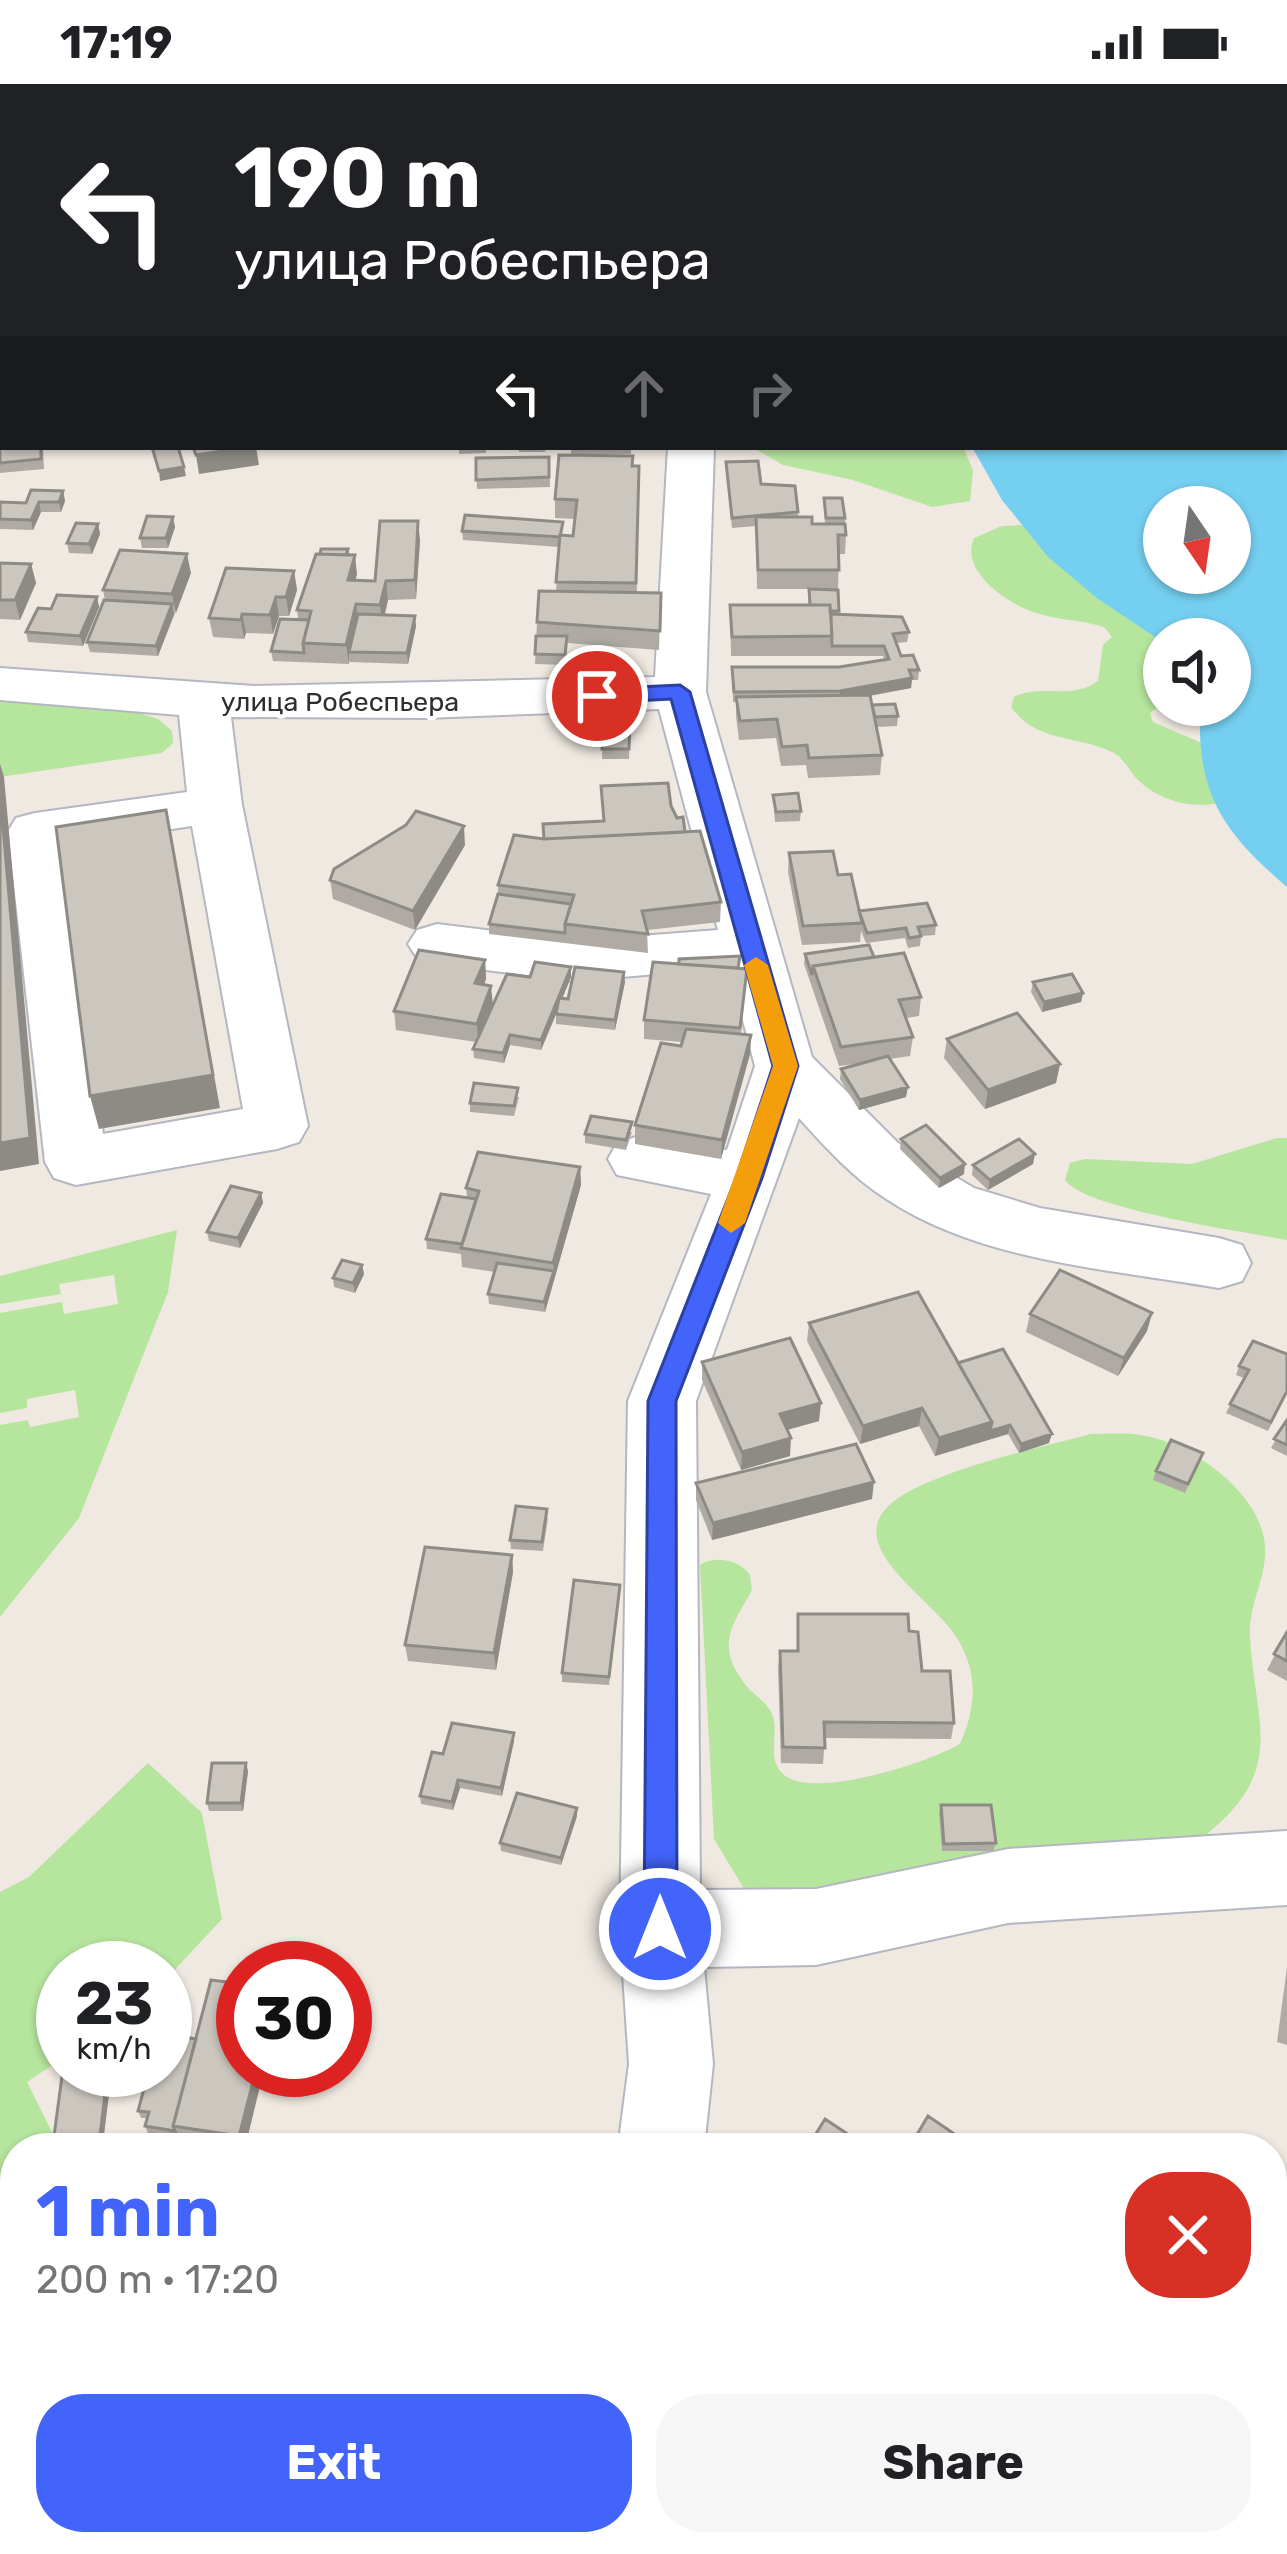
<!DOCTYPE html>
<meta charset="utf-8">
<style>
:root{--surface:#fff;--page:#f6f6f6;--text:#202124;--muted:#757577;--accent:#4264fb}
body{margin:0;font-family:Rubik,sans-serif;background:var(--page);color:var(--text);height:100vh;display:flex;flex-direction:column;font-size:45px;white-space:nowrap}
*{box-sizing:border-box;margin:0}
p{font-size:39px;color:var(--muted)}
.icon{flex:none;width:66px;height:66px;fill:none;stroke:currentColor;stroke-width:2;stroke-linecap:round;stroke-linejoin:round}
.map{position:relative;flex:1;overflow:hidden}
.sheet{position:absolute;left:0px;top:2049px;width:1287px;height:423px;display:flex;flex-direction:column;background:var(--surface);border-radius:48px 48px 0 0;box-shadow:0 3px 9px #0004}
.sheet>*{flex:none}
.top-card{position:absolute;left:0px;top:0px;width:1287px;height:366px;box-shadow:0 3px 9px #0004;background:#202124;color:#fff;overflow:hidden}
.needle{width:78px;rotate:167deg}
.controls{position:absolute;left:1143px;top:402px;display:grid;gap:24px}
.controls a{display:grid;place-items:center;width:108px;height:108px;border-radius:50%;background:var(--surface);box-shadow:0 3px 9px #0004;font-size:60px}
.speed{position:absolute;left:36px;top:1857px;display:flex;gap:24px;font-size:60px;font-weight:700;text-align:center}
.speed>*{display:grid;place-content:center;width:156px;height:156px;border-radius:50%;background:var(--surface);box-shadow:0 3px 9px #0004;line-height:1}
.speed small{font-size:30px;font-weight:400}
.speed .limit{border:18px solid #d22;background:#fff;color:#111}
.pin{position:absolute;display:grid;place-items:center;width:102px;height:102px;color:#fff;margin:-51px;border:6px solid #fff;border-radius:50%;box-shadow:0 3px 12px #0007}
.me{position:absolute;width:132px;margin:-66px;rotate:0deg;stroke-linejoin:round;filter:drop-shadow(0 0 9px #0008)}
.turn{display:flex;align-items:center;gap:42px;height:252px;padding:0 36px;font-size:54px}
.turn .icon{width:156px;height:156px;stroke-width:2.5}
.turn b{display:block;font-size:84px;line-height:102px}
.lanes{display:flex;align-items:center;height:114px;padding:0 36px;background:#0003;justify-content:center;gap:60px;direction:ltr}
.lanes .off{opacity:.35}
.round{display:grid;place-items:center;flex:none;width:126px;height:126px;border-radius:48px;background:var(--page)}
.head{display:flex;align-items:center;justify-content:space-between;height:204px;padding:0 36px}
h1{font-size:72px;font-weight:700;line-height:90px;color:var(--accent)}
.cta{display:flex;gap:24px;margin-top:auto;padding:24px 36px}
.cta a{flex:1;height:138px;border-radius:48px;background:var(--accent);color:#fff;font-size:48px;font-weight:700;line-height:138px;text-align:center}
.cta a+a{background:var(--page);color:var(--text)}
.status{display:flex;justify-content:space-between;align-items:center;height:84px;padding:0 60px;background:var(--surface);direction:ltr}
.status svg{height:33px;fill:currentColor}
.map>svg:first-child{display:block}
</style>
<div class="status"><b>17:19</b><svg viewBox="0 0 49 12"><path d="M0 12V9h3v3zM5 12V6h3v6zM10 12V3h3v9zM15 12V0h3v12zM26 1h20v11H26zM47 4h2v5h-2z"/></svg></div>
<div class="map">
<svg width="1287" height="2470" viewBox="0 0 1287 2470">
<rect width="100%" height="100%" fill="#efe9e1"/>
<path fill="#b6e59e" d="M752 363H963L973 386 970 417 932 423 853 396 783 381Z
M1021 441 1045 449 1164 555V618L1150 629 1153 638 1204 660 1219 719C1192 725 1160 717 1139 697 1130 689 1124 674 1114 669 1077 650 1038 660 1011 623L1014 613C1042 599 1070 617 1098 597L1103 561 1112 553 1104 543C1082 536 1058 536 1036 529 1008 520 959 487 974 454L1002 442Z
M0 617 137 628 158 635 172 647 173 659 162 669 0 693Z
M1277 1054H1287V1156C1246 1148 1084 1125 1065 1096L1070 1079 1085 1075 1192 1080Z
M177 1146 168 1208 79 1434 0 1533V1341L28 1336 30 1343 79 1333 75 1306 27 1315V1324L0 1329V1229L62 1218 64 1230 118 1220 114 1191 59 1200 61 1210 0 1220V1192Z
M1091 1350C1109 1350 1128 1348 1146 1352 1197 1362 1270 1415 1265 1473 1263 1500 1248 1525 1250 1553 1255 1640 1287 1685 1207 1750 1191 1762 894 1807 856 1810 820 1812 783 1809 746 1808L714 1755 700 1481C715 1471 740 1476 750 1491L752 1506C733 1541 715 1560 744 1599 751 1609 764 1616 770 1626 782 1645 765 1672 782 1689 809 1718 930 1678 960 1660 976 1624 979 1590 957 1554 928 1507 814 1449 922 1401 975 1377 1035 1365 1091 1350Z
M148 1679 202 1729 222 1835 165 1896V1884H63V1974L27 1998 60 2064H15V2296L0 2280V1808L29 1793Z"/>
<path fill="#75cff0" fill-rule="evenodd" d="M1284 31 1287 32V803C1226 751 1197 712 1200 629L1203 621H1230V555L1164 559 1098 515 1048 473 1002 416 972 363H1284ZM1164 423H1230V489H1164Z"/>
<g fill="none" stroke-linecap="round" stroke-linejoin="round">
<g stroke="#b4b7c1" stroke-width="4">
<path id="minor" d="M674 0H712V3H674Z
M668 363H714L706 608 812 973 898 1059 974 1104 1040 1124 1219 1154 1242 1161 1251 1179 1242 1197 1219 1204C1110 1185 983 1178 888 1116 853 1094 826 1064 799 1034L696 1317 700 1806 816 1805 1008 1765 1287 1747V1821L1008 1839 816 1881 704 1883 713 1980 704 2064H618L629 1980 620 1845 628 1317 711 1110 617 1091 608 1075 617 1059 639 1052 727 1066 755 982 729 884 574 897 437 880 417 874 408 860 417 846 437 840 574 857 718 846 659 625 425 634 231 633 242 721 308 1042 299 1058 277 1065 76 1101 54 1094 45 1078 8 747 16 734 35 729 187 708 179 631 0 616V584L254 602 655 593ZM192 742 243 1025 103 1050 64 761Z
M1153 2457H1262L1267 2470H1158Z"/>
</g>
<use href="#minor" fill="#fff" fill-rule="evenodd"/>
</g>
<path fill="#afaba4" d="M578 0H661V2L578 3Z
M0 333H3V363H43L44 385 0 389Z
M459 363H486V369L459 370Z
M519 363H546L545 368H519Z
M571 363H631V370H571Z
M633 372 637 509H661L659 566 567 559 566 581 535 580 537 538 556 508 559 463 463 456 462 447 573 452 575 435 555 434V415Z
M549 373 550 403 477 405 476 374Z
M726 378 761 400 798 428V433L812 440H825L824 414 845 434 846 451 845 470H839L838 505H757L756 442 732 444Z
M63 407 65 417 61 428H41L33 446 0 445V418L26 419Z
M98 440 100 450 92 470 69 469 67 459Z
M175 443 168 464H142L140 454Z
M420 456 416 515 388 516 385 531 416 542 408 580 350 578V576L349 580 273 577 271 567 298 535 297 526 348 465 357 490 355 496 375 497Z
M0 479 31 480 36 499 20 536 0 535Z
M294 487 297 506 289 532H279L273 550 246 549 244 555 213 553 209 534Z
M191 489 158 572 90 568 87 558 105 516 103 506Z
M838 506V530L909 548 907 558 896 559 901 572 919 586 918 596H912L911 604 870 612 872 621 898 632 897 642 877 643 882 671 880 691 808 694 806 681 781 682 776 654 739 656 736 632V618H733L732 583H839L885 576 883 572H731L730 521H809Z
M97 513 99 523 83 562 28 558 26 548 51 525Z
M603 640H630L629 675H602Z
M773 711 801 727 800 737 775 738Z
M671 722 721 818 720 838 647 846 648 869 489 850V840L498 810V801L544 755 604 737Z
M465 761 415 846 333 815 330 796Z
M789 769 838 791 860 827 936 841 935 851 921 852 920 862 908 864 905 854 866 859 861 847 860 858 802 861 788 788Z
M805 870 874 873 921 913 919 932 906 934 913 953 910 972 890 975 906 1013 859 1026 840 995 841 985 863 979 839 982 804 880Z
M485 876 486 895 484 901 493 921 530 893H571L562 915H568L625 898 615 946 556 940V931L541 966 510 961 504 979 474 974 473 965 476 958 396 946 394 927Z
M739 884 747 885 741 950 751 951 750 970 721 1075 635 1060V1041L682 958 644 955V936Z
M1033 898 1083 909 1081 918 1042 928 1031 908Z
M947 955 1060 980 1056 999 985 1025 944 974Z
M519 1013 514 1032 470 1028V1019Z
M632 1048 626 1066 585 1059V1050Z
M901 1055 964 1090 939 1104 900 1065Z
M1033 1080 988 1106 972 1091 973 1081Z
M580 1083 581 1101 545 1228 489 1220 488 1210 495 1188 462 1183 461 1170 427 1165 426 1155 467 1113 466 1104Z
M261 1109 263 1119 240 1164 209 1157 207 1148Z
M362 1181 364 1190 355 1209 334 1203 333 1194Z
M1152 1229 1147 1247 1118 1292 1026 1248 1030 1230Z
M809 1239 958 1279 1049 1359 1019 1369 1008 1350 935 1372 919 1342 860 1360 807 1257Z
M1287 1270V1309L1268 1347 1226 1329 1244 1294 1236 1291 1239 1282Z
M702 1278 819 1337 787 1346 790 1372 741 1386 702 1296Z
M1287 1336V1372L1271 1364Z
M1203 1369 1185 1409 1153 1396 1156 1387Z
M696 1399 872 1415 712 1456 696 1416Z
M548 1434 543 1467 511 1465 510 1456Z
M512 1471 513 1488 496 1586 408 1577 405 1561Z
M620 1509 609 1601 562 1598V1589Z
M798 1530 909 1547 922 1587 954 1639 951 1655 825 1654 823 1680 781 1679 778 1583 780 1567H797Z
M1287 1548V1597L1267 1586Z
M514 1649V1657L502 1712 460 1704 453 1726 421 1720 420 1712 443 1670Z
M248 1687 243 1727H209L207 1719Z
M941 1721 996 1759 993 1767H942L939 1729Z
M577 1732 561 1781 501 1767 500 1759Z
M1287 1883V1961L1277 1958Z
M196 1955 245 2064 148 2049 145 2042 147 2034H141L138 2027Z
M63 1986H112L103 2058 58 2059 54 2052Z"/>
<path fill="#8e8b86" d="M250 363H256L259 381 199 390 196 371Z
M184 383 186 392 160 397 159 387Z
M63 407 65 417 61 428 59 418Z
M39 418 41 428 33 446 31 436Z
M173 433 175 443 168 464 166 454Z
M418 437 420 456 416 515 415 496Z
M98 440 100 450 92 470 89 460Z
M187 470 191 489 176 529 172 510Z
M355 471 357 490 351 515 348 496Z
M31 480 36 499 20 536 15 516Z
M294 487 297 506 289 532 286 513Z
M386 497 388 516 382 540 380 521Z
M97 513 99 523 83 562 80 552Z
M276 513 279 532 273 550 270 531Z
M172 520 174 530 158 572 156 562Z
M356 520 358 539 349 568V580L346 561Z
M242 530 246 549 244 555 241 536Z
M415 532 416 542 408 580 407 569Z
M912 594 911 604 839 617 840 607Z
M0 680 4 693 39 1080 0 1087Z
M166 726 220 1024 99 1045 90 1012Z
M464 742 465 761 415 846 413 827Z
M485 876 486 895 477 918 475 899Z
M571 883V893L541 966V956Z
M624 888 625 898 615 946V936Z
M491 902 493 921 478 959 477 940Z
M1083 909 1081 918 1042 928 1044 918Z
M510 951V961L504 979 503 969Z
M751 951 750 970 721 1075 722 1056Z
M1060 980 1056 999 985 1025 988 1006Z
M908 1003 906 1013 859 1026 860 1016Z
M1035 1070 1033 1080 988 1106 990 1096Z
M965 1080 964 1090 939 1104 940 1094Z
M580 1083 581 1101 545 1228 544 1218 554 1187 553 1179Z
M261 1109 263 1119 240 1164 238 1154Z
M362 1181 364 1190 355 1209 353 1199Z
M1152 1229 1147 1247 1118 1292 1124 1274Z
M821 1319 819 1337 779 1348 780 1330Z
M922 1324 919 1342 860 1360 863 1342Z
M992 1338 988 1356 935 1372 939 1354Z
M1010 1341 1008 1350 988 1356 990 1347Z
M1052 1350 1049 1359 1019 1369 1021 1360Z
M791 1354 790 1372 741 1386 742 1368Z
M874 1398 872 1415 712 1456 713 1439Z
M512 1471 513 1488 496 1586 494 1569Z
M514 1649V1657L502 1712 501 1704Z
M246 1679 248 1687 243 1727 241 1719Z
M458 1696 460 1704 453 1726 452 1718Z
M577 1724V1732L561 1781V1774Z
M108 1986H112L103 2058 100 2051Z
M256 1986H264L245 2064 239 2052Z"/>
<path fill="#cbc7bf" stroke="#8e8b86" stroke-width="3" d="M579 0H600L601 3H580Z
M0 333H3V349L0 350Z
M0 358H3V363H41V375L0 379Z
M152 363H178L184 383 159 387Z
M193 363H250L196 371Z
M559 371 633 372 632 382H639L636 499 556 498 560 451 573 452 577 416 555 415Z
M549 373V393L476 396V374Z
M758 377 761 400 795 402 798 428 732 434 726 378Z
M31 406 63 407 59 418H39L31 436 0 435V418L26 419Z
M824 414H842L845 434H826Z
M465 431 563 438 560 453 462 447Z
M147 432 173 433 166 454H140Z
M756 433H812V440H845L846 451H838L839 486H758Z
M380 437H418L415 496 386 497 380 521 356 520 346 561 303 559 311 527 297 526 316 470 355 471 348 496 375 497Z
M76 439 98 440 89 460 67 459Z
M321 465H348L346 471 320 470Z
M120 466 187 470 172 510 103 506Z
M0 479 31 480 15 516H0Z
M226 484 294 487 286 513H276L270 531 242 530 241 536 209 534Z
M809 505 838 506 839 527H830V521H810Z
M539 507 661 509 660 547 537 538Z
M57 511 97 513 80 552 26 548 38 524 51 525Z
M104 516 172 520 156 562 87 558Z
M730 521H830L832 552 732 553Z
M358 530 415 532 407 569 349 568Z
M831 530 902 533 909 548 893 550 901 572 913 571 919 586H909L912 594 840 607 734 608 732 583H839L889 575 884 562H832Z
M280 535 309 536 303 559 304 569 271 567Z
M536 552H567L565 571 535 570Z
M870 611 882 671 809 674 807 661 782 663 777 635 740 637 736 613Z
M895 620 898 632 875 633 872 621Z
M603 640H630L629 665H602Z
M668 699 671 722 677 734 683 733 685 748 544 755 543 740 604 737 601 702Z
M0 708 30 1054 0 1059Z
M798 709 801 727 776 728 773 711Z
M166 726 213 991 90 1012 56 743Z
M416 727 464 742 413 827 330 796 334 785 406 741Z
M700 747 721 818 642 827 648 850 565 840 574 811 498 801 514 751 544 755Z
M833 767 838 791 851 790 862 839 803 842 789 769Z
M498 810 571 820 565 840V849L489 840Z
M927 819 936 841 918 843 921 852 909 854 906 844 867 849 859 827Z
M869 861 874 873 813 882 812 891 805 870Z
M419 866 485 876 475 899 491 902 477 940 394 927Z
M904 869 921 913 899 916 913 953 841 963 813 882Z
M740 872 738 884 679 880V875Z
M535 878 571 883 541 956 510 951 503 969 473 965 507 890 530 893Z
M653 878 747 885 740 944 644 936Z
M575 883 624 888 615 936 556 930 559 914 568 915Z
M1072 890 1083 909 1044 918 1033 898Z
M1017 929 1060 980 988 1006 947 955Z
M686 945 751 951 722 1056 635 1041 661 959 681 962Z
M888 972 908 1003 860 1016 841 985Z
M474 999 518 1004 514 1022 470 1019Z
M591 1032 632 1038 626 1056 585 1050Z
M926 1041 965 1080 940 1094 901 1055Z
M1019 1055 1035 1070 990 1096 973 1081Z
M478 1068 580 1083 553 1179 461 1164 479 1107 466 1104Z
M231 1102 261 1109 238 1154 207 1148Z
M441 1110 476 1115 462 1160 426 1155Z
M342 1176 362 1181 353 1199 333 1194Z
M497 1179 554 1187 544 1218 488 1210Z
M1060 1186 1152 1229 1124 1274 1030 1230Z
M918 1208 992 1338 939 1354 922 1324 863 1342 809 1239Z
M790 1254 821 1319 780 1330 791 1354 742 1368 702 1278Z
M1253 1257 1287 1270V1307L1271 1338 1230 1320 1249 1286 1239 1282Z
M1003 1265 1052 1350 1021 1360 1010 1341 990 1347 992 1338 958 1279Z
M1287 1336V1361L1274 1355Z
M1171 1356 1203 1369 1188 1400 1156 1387Z
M856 1360 874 1398 713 1439 696 1399Z
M516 1422 547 1425 542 1458 510 1456Z
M425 1463 512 1471 494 1569 405 1561Z
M574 1496 620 1501 609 1593 562 1589Z
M798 1530H908L909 1547 918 1548 922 1587H950L954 1639 824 1638 825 1664 783 1663 780 1567H798Z
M1287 1548V1577L1274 1570Z
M452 1639 514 1649 501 1704 458 1696 452 1718 420 1712 432 1668 443 1670Z
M212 1679H246L241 1719H207Z
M517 1709 577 1724 561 1774 500 1759Z
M941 1721H991L996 1759 944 1760Z
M211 1896 243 1900V1986H256L239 2052 173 2042Z
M165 1950 196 1955 173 2042 175 2047 145 2042 149 2028 138 2027 149 1986H165Z
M63 1985 108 1986 100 2051 54 2052Z
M928 2032 975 2064H909Z
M825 2035 861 2059 858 2064H813L809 2061Z
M1272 2278 1287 2289V2362L1280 2375 1272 2370Z"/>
<path fill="#4264fb" stroke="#2b41a3" stroke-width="3" d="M680 601 690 608 798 982 762 1094 676 1317 677 1845 672 1856 660 1861 649 1856 644 1845 648 1317 736 1094 773 982 671 615 597 619 587 612 597 605Z"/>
<path fill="#f59e0b" d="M756 873 768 881 798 982 745 1139 731 1149 718 1139 773 982 744 881Z"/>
<g text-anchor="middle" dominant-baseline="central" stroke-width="9" stroke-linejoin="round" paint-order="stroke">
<g font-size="27" fill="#2e2e2e" stroke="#fff">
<text x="340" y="618">улица Робеспьера</text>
</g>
</g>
</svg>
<div class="controls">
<a><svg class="needle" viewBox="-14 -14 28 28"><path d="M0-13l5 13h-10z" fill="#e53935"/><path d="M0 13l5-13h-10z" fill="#757577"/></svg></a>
<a><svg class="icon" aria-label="sound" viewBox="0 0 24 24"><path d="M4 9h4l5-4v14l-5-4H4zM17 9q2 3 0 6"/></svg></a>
</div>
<div class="speed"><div>23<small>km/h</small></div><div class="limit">30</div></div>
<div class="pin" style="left:597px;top:612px;background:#d93025"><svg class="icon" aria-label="arrive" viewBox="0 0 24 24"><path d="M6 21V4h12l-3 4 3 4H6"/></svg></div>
<svg class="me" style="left:660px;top:1845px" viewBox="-20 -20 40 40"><circle r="17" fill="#4264fb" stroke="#fff" stroke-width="3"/><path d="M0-11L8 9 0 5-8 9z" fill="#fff"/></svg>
<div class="top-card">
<div class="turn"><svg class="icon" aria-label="left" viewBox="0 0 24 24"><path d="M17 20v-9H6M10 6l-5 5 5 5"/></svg><div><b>190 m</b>улица Робеспьера</div></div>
<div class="lanes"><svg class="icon" aria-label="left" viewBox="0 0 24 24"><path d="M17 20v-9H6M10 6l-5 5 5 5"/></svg><svg class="icon off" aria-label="ahead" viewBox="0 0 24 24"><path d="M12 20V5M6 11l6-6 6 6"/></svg><svg class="icon off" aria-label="right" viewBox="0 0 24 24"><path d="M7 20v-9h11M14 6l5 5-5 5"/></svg></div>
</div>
<section class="sheet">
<div class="head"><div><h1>1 min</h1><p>200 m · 17:20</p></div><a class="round" style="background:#d93025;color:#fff"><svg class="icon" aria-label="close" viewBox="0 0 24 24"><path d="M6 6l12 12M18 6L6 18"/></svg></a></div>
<div class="cta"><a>Exit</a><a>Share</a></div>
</section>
</div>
